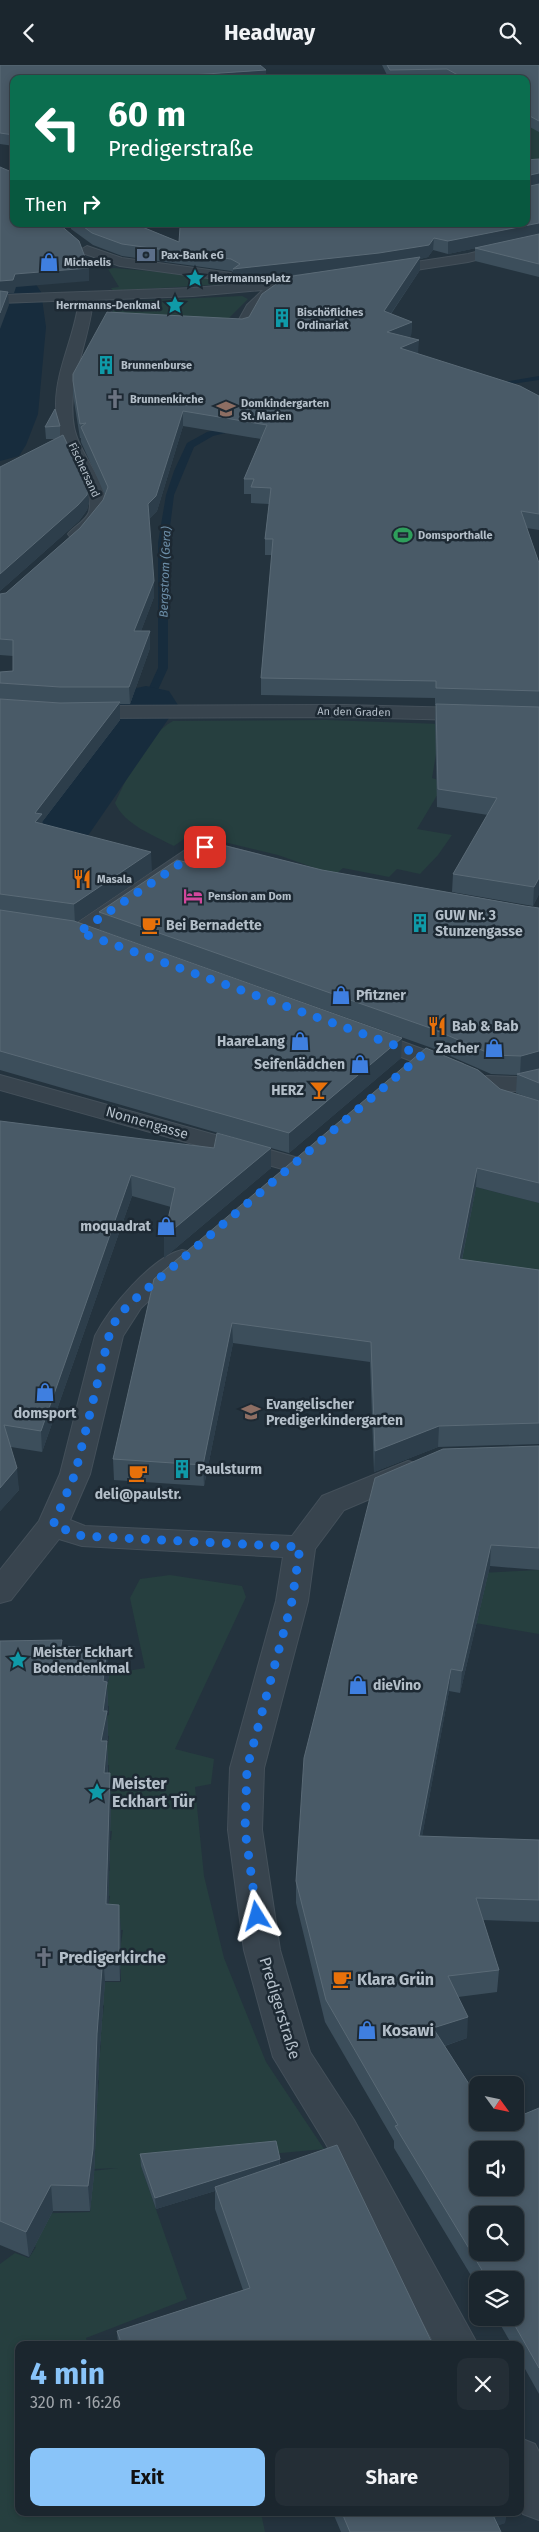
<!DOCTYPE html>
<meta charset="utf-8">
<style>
:root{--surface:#1b262e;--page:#242e36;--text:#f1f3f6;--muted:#a0a5aa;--line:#39434a;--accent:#89c4f9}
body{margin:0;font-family:"Fira Sans",sans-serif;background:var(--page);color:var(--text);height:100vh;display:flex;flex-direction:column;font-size:19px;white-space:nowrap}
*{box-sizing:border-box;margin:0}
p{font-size:16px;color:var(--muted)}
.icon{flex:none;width:28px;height:28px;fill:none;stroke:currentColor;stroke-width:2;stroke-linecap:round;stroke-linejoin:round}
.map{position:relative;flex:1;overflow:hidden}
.details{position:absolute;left:15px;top:2276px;width:509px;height:175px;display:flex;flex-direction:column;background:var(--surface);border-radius:10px;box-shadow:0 2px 8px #0003,0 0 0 1px var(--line)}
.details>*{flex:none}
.banner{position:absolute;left:10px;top:10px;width:520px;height:152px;border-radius:10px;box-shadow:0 2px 8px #0003,0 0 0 1px var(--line);background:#0b6e4f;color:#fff;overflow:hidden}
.needle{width:32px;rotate:123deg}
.tools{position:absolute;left:469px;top:2011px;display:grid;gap:10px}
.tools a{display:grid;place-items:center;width:55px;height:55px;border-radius:10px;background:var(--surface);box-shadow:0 2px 8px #0003,0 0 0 1px var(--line);font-size:25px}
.pin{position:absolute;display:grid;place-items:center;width:42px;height:42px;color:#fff;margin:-21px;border-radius:10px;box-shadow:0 2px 8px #0006}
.me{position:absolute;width:55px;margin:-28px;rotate:352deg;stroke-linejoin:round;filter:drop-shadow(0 0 4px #0008)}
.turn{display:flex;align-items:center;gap:18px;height:105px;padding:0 15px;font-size:22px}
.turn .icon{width:65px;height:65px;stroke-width:2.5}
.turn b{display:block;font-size:35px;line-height:42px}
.then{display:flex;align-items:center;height:48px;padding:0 15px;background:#0003;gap:10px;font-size:19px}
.round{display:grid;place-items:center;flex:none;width:52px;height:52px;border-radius:10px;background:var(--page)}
.head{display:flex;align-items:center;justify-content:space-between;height:85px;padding:0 15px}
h1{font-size:30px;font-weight:700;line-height:38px;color:var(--accent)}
.primary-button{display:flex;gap:10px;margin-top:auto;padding:10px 15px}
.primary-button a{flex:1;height:58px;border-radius:10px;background:var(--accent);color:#111;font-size:20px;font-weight:700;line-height:58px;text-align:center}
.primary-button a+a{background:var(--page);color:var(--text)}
header{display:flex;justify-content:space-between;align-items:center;height:65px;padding:0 15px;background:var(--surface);font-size:22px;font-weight:700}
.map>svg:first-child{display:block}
</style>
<header><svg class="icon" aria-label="back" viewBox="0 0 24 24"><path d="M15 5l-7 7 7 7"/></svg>Headway<svg class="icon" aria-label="search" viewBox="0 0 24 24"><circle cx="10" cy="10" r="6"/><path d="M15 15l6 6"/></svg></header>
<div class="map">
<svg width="539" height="2467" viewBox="0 0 539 2467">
<rect width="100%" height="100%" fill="#24333e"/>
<path fill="#263f3f" d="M526 50 539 58V102L526 103Z
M114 203 228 213 238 215 242 218 113 226 111 223 119 222 108 204Z
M242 231 248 234 227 255 112 248 117 240 131 236Z
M326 655 441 659 432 713 445 717 417 764 452 770 438 790 420 809 397 804 389 812 343 803 335 810 278 790 191 769 174 781C153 770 125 760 115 738 128 710 146 671 173 656Z
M476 1122 539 1138V1225L321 1179 465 1162Z
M539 1505V1569L446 1553 459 1509Z
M170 1510 242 1521 246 1532 175 1684 214 1694 211 1719 195 1722 204 1811 224 1893 266 1997 324 2084 141 2101 187 2234 86 2273 88 2280H19V2448H261L265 2467H0V2199L15 2188 29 2193 36 2182 22 2175 25 2149 90 2147 91 2135H77L92 2106 118 2103 93 2104 96 2055H81L83 2027H98L99 2015H83L84 1988H100L101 1976H86L87 1951 103 1950 104 1940H88L89 1917H121V1904L89 1905 91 1878H121L123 1865 91 1864 108 1841 110 1831 92 1830 94 1806H110V1796H94L95 1775H111L112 1766 96 1765 97 1743H112V1734L98 1733 109 1710V1700H99L101 1680H108L109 1671 101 1670 103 1651 109 1650V1641H102L103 1619 108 1618 109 1609 145 1603 130 1533 140 1514Z"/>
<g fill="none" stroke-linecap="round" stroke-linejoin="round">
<path fill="#172c3d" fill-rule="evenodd" d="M539 311V315L491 322 487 320Z
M239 359 242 360V364L213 371 194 382 174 430 168 478V603L151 640 150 642H142L141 640 158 603V478L166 430 174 406 187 378 207 367Z"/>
<path fill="#172c3d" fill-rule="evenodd" d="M0 185 16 189 41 227 46 262 38 349 26 380 19 391 0 396Z
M146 621 169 626 178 640 65 804 26 832 0 839V784L15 774 123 626Z"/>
<g stroke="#44505a" stroke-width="2">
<path id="minor" d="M539 171V179L468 197 383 210 376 206 383 202 468 189Z
M87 181 122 193 231 208 238 212 231 216 120 201 82 188 80 185Z
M310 213 317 217 315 220C306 222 296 221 287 223 265 227 257 249 247 265 237 267 213 269 207 261L214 257 237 258 247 240 263 225 193 231 93 235C89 279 66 317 74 362 79 389 106 416 106 439 107 454 93 464 83 473H71L68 469C74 461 86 456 89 447 95 424 70 401 63 381 58 368 56 353 56 339 56 304 75 271 79 235L0 238V230L193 223Z
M344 640 539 645V657L344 652 83 653 76 651 73 647 76 643 83 641Z
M205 776 260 790 263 795 260 800 252 801 208 789 87 872 79 874 71 872 68 867 71 862 197 777Z
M368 964 463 999 466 1004 463 1009 454 1011 445 1009 360 976 356 971 360 966Z
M539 1006V1021C521 1028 497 1028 478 1023L475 1018 478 1013 487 1011 520 1012Z
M0 1010 302 1094 306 1099 302 1104 293 1107 0 1025Z
M182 1185 192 1187 195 1193 141 1243 123 1271 90 1409 70 1455 85 1461 292 1471 322 1431 408 1396 419 1399 423 1406 419 1413 344 1445 315 1484 308 1536 264 1703 262 1765 280 1885 310 1987 354 2055 478 2280H435L326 2079 273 1992 244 1885 228 1765 230 1703 276 1536 283 1492 82 1481 59 1474 11 1535 0 1538V1505L39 1456 60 1409 95 1271C109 1243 152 1192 182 1185Z
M520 2373 535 2379 539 2387V2455L523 2449 520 2442Z"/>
</g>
<use href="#minor" fill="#38444e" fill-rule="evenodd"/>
</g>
<path fill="#3c4e5b" d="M0 0 266 5V14H14V81L0 79Z
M382 0H539V67L526 60V14H389Z
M539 94V212L475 196V183L485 181 448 189 433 185 428 192 420 194V205L391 249 412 257 411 271 408 272 418 289 539 331V465L527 463 539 498V829L533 841 452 827 453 809 488 750 437 742 435 656 436 640H435V633L261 630V613L272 490H265V474L269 439 251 438V429H244V414L261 374 183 361 157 446 149 454 154 532 141 566 150 583 130 639H120V655L42 757 43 759 152 806 76 857 401 993 289 1088 271 1083V1103L164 1193 171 1142 132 1131 42 1387 11 1382 19 1425 0 1446V1056L214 1083 246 1076 0 1005V607L13 606V591L0 590V529L6 528 80 463 103 435 105 430 81 377V373H80L73 330V316L249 252 306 209 233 217V207L231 206 122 191 93 180 71 164V159H135L179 177Z
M60 361V372L89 437 87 445 79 456 0 526V402L55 374H46L45 362Z
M194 799 322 805 525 841 539 843V1138L476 1122 462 1195 539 1205V1379L438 1382 374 1407 370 1297 233 1278 204 1421 114 1415 113 1394 154 1214 500 1024 527 1032 516 1028 517 1010 491 1009 432 983 100 865 99 847Z
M539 1381V1505L490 1501 460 1628 449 1626 422 1771 539 1775V1857L483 1855 499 1905 497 1927 458 1932 467 1973 445 1981 495 2061 539 2043V2329L520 2295V2280H512L496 2252H515V2215H478V2222L394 2083V2076L325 1957 296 1838V1816Z
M0 1576 62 1581 109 1610 107 1621 108 1642 107 1650 108 1672 107 1677 108 1701V1708L111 1733 108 1840 121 1865 120 1916H105L99 1995 94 2110 90 2146H53L29 2192 0 2180Z
M140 2089 280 2094V2100L433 2280H118L117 2266 243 2225 215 2144V2126L156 2144 141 2101Z
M333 2448H506L505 2458 498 2460 501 2467H341Z"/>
<path fill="#2d3e4b" d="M266 5V14H176V11Z
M539 108V120L526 122V111Z
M539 158V170L448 189V176Z
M434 173 433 185 428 192 420 194V205L383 260 379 200 233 217V204Z
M89 203V216L16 222 14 228H8L9 240 0 264V216L15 209Z
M412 257 411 271 387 281V267Z
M419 275 418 289 400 283Z
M183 346V361L157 446 149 454 148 439Z
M88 422 89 437 87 445 79 456 0 526V509Z
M154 516V532L135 582 134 566Z
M150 566V583L130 639 129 622Z
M120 637V655L42 757 43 767 36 775 35 748Z
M151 787 152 806 75 858 74 839Z
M539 813V829L533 841 534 822Z
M402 973 401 993 289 1088V1068Z
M539 986V1005L520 1010 521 991Z
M271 1083V1103L164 1193V1172Z
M477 1103 476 1122 458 1214 459 1194Z
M131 1110 132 1131 42 1387 41 1366Z
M232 1258 233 1278 204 1421 203 1400Z
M439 1361 438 1382 374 1407 375 1386Z
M17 1403 19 1425 0 1446V1423Z
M491 1480 490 1501 460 1628 462 1606Z
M107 1584 109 1610 107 1621 108 1642 107 1650 108 1672 107 1677 108 1701 106 1734 101 1676 103 1616Z
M451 1604 449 1626 418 1793 419 1771Z
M110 1708 111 1733 108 1865 106 1839Z
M119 1840 121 1865 120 1916 119 1890Z
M103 1890 105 1916 99 1995 94 2110 90 2146 88 2121 97 1969Z
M468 1952 467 1973 432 1985 433 1963Z
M280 2094 279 2105 215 2122V2126L156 2144 155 2133Z
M51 2120 53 2146 29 2192 26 2167Z
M489 2448H506L505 2458 487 2465Z"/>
<path fill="#495a67" stroke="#5a6a76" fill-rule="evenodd" d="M0 0H260L266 5 176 11 178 14H14V70L0 68Z
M387 0H539V56L526 49V14H465L447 4 390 5Z
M539 94V108L526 111V95Z
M0 102 14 108V159H59L79 176 89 203 15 209 13 215 0 216Z
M539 119V158L448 176 434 173 429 180 379 188 233 204 240 199 231 194 122 179 92 168 80 159H135L179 177 180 162 185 159H526V122Z
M539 169V199L475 183Z
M420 192 384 246 412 257 387 267 419 275 400 283 520 321 539 331V449L521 446 539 498V626L436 623V616L261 613 273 474H265L271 423 251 422 254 414H244L267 360 183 346 156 431 148 439 154 516 134 566H150L129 622H60L0 618V607L13 606V575L0 574V529L6 528 80 463 103 435 108 422 81 362 86 358 80 359 73 316V309L107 247 242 254 249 252 262 229 286 212Z
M0 226 8 227 0 248Z
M55 344 60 361 45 362Z
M63 370 88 422 87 430 78 440 0 509V402Z
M0 634 60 638 120 637 35 748 42 749 35 757 151 787 74 839 0 829Z
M436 639 539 642V813L534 822 453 809 497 733 438 724Z
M222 780 322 805 525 841 539 843V986L521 991 493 990 433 964 99 847 177 795 194 799Z
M0 845 74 856 402 973 289 1068 0 986Z
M426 983 478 1005 500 1024 539 1036V1118L477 1103 459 1194 539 1205V1358L439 1361 375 1386 371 1277 232 1258 203 1400 113 1394 154 1214Z
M539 1004V1018L517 1009Z
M0 1056 214 1083 217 1068 271 1083 164 1172 175 1123 131 1110 41 1366 4 1360 17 1403 0 1423Z
M539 1381V1483L491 1480 462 1606 451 1604 419 1771 539 1775V1835L476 1833 499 1905 448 1911 468 1952 433 1963 478 2033V2058H493L495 2061 503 2058H515V2053L539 2043V2303L510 2252H515V2215H488L395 2061 398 2060 326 1935 296 1816 304 1693 375 1413 443 1384ZM478 2085H515V2122H478ZM478 2150H515V2188H478Z
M62 1575 61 1581 107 1584 103 1616 107 1617 103 1646H107L101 1676H107L104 1708H110L106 1839 119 1840V1890H103L97 1969 93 2084 88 2121 51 2120 26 2167 0 2156V1576Z
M276 2076 280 2094 155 2133 140 2089Z
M337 2080 433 2280H122L117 2266 250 2223 215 2122Z
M342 2448H492L501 2467H350Z"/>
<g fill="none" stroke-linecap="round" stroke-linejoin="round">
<path stroke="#1a73e8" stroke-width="9" stroke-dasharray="0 16.2" d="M205 782 79 867 422 990 128 1240 114 1258 109 1271 75 1409 53 1460 82 1471 300 1482 292 1536 247 1703 245 1765 257 1851"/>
</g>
<defs>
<g id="bank-bare" transform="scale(1.5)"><path d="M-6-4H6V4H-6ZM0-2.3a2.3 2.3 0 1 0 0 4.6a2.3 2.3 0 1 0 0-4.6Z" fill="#5c6f8a" stroke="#1d2933" stroke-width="2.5" paint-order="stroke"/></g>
<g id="shop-bare" transform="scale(1.5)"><path d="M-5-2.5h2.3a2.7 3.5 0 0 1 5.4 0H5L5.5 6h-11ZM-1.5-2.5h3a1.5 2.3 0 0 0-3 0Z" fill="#3f7fe0" stroke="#1d2933" stroke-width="2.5" paint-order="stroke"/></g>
<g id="sight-bare" transform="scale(1.5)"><path d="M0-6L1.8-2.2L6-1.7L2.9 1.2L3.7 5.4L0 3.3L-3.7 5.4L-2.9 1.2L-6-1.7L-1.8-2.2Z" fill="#0f9aa8" stroke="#1d2933" stroke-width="2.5" paint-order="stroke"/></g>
<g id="building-bare" transform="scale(1.5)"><path d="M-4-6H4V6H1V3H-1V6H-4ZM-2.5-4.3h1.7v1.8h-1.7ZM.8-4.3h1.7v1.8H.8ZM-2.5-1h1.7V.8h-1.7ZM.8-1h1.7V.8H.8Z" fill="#0f9aa8" stroke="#1d2933" stroke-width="2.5" paint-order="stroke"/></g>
<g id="church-bare" transform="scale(1.5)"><path d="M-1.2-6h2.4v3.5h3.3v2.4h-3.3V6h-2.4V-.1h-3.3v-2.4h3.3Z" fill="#6b7280" stroke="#1d2933" stroke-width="2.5" paint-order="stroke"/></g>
<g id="school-bare" transform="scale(1.5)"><path d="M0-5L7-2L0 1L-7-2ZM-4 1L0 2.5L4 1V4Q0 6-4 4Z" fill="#8d6e63" stroke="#1d2933" stroke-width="2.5" paint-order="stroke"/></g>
<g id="stadium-bare" transform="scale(1.5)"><path d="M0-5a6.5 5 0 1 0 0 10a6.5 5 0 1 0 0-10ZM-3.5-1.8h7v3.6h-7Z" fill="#2e9e5b" stroke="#1d2933" stroke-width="2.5" paint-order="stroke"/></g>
<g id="restaurant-bare" transform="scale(1.5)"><path d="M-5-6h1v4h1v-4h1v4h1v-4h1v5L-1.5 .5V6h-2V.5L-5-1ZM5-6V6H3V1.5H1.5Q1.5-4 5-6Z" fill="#e8710a" stroke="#1d2933" stroke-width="2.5" paint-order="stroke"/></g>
<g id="hotel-bare" transform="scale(1.5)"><path d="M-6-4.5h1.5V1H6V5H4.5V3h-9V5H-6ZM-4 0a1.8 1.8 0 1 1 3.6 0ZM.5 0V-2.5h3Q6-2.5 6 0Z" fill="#d1479c" stroke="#1d2933" stroke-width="2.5" paint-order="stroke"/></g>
<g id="cafe-bare" transform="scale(1.5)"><path d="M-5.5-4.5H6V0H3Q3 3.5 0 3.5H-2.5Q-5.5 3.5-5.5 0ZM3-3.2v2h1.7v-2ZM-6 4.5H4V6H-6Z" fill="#e8710a" stroke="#1d2933" stroke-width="2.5" paint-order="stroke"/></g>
<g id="bar-bare" transform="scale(1.5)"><path d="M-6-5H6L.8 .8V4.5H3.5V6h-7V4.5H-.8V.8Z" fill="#e8710a" stroke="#1d2933" stroke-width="2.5" paint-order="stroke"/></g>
</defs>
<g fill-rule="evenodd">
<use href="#bank-bare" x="146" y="190"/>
<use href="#shop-bare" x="49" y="197"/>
<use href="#sight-bare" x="195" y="213"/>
<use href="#sight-bare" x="175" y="240"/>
<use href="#building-bare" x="282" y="253"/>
<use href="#building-bare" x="106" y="300"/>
<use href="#church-bare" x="115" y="334"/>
<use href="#school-bare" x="226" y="344"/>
<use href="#stadium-bare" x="403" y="470"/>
<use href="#restaurant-bare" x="82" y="814"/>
<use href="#hotel-bare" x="193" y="831"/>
<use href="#building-bare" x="420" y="858"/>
<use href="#cafe-bare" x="151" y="860"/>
<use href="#shop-bare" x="341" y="930"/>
<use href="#restaurant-bare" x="437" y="961"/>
<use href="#shop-bare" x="300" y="976"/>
<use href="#shop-bare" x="494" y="983"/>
<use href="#shop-bare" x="360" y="999"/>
<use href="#bar-bare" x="319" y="1025"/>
<use href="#shop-bare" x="166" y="1161"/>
<use href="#shop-bare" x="45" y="1327"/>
<use href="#school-bare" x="251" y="1347"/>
<use href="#building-bare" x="182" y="1404"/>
<use href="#cafe-bare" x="138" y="1408"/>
<use href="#sight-bare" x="18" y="1595"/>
<use href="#shop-bare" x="358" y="1620"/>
<use href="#sight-bare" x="97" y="1727"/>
<use href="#church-bare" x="44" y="1892"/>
<use href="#cafe-bare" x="342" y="1914"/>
<use href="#shop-bare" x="367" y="1965"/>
</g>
<g text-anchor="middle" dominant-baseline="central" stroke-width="5" stroke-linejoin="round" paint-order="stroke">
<g font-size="11" font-weight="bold" fill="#b4bfc9" stroke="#1d2933" text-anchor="start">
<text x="161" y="190">Pax-Bank eG</text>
<text x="64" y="197">Michaelis</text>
<text x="210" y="213">Herrmannsplatz</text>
<text x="160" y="240" text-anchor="end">Herrmanns-Denkmal</text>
<text x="297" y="247">Bischöfliches<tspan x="297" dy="13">Ordinariat</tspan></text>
<text x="121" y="300">Brunnenburse</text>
<text x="130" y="334">Brunnenkirche</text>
<text x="241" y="338">Domkindergarten<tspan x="241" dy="13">St. Marien</tspan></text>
<text x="418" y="470">Domsporthalle</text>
<text x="97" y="814">Masala</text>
<text x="208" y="831">Pension am Dom</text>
</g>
<g font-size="11" fill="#b4bfc9" stroke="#1d2933">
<text transform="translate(84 405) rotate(65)">Fischersand</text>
<text transform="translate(354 647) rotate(1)">An den Graden</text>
</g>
<g font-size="12" font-style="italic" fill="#6d8fa9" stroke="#1d2933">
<text transform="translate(165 507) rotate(-88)">Bergstrom (Gera)</text>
</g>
<g font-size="14" font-weight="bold" fill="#b4bfc9" stroke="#1d2933" text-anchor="start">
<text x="435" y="850">GUW Nr. 3<tspan x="435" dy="16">Stunzengasse</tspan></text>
<text x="166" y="860">Bei Bernadette</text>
<text x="356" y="930">Pfitzner</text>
<text x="452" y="961">Bab &amp; Bab</text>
<text x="285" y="976" text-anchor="end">HaareLang</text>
<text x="479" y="983" text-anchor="end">Zacher</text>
<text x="345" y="999" text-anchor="end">Seifenlädchen</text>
<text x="304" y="1025" text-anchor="end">HERZ</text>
<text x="151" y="1161" text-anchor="end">moquadrat</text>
<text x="266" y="1339">Evangelischer<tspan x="266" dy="16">Predigerkindergarten</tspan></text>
<text x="45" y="1348" text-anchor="middle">domsport</text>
<text x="197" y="1404">Paulsturm</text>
<text x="138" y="1429" text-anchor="middle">deli@paulstr.</text>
<text x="33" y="1587">Meister Eckhart<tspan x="33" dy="16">Bodendenkmal</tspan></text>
<text x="373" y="1620">dieVino</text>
</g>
<g font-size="14" fill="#b4bfc9" stroke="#1d2933">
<text transform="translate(147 1058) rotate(16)">Nonnengasse</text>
</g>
<g font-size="16" font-weight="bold" fill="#b4bfc9" stroke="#1d2933" text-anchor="start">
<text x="112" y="1718">Meister<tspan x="112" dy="18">Eckhart Tür</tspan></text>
<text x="59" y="1892">Predigerkirche</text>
<text x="357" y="1914">Klara Grün</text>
<text x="382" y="1965">Kosawi</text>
</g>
<g font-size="16" fill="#b4bfc9" stroke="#1d2933">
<text transform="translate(280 1943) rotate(73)">Predigerstraße</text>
</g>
</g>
</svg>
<div class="tools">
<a><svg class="needle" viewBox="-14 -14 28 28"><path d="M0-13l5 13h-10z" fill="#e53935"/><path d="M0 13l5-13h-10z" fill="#a0a5aa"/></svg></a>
<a><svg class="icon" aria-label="sound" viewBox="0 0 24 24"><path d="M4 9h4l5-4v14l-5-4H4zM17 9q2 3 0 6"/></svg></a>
<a><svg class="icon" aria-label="search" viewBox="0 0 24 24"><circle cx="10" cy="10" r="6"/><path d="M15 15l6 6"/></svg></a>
<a><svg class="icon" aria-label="layers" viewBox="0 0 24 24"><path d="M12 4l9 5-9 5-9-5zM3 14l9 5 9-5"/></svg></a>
</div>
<div class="pin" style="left:205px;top:782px;background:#d93025"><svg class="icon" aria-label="arrive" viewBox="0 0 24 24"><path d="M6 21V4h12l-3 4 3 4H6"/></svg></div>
<svg class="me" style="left:257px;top:1851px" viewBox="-20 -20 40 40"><path d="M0-17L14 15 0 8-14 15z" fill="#1a73e8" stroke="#fff" stroke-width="4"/></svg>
<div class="banner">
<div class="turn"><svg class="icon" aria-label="left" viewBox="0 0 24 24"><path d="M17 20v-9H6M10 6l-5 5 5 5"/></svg><div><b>60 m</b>Predigerstraße</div></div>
<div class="then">Then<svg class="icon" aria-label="right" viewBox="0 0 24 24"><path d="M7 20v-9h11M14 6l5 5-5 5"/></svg></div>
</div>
<section class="details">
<div class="head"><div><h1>4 min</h1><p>320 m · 16:26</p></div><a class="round"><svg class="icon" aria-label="close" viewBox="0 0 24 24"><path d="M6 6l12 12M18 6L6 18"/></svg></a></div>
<div class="primary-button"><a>Exit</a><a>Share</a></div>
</section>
</div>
